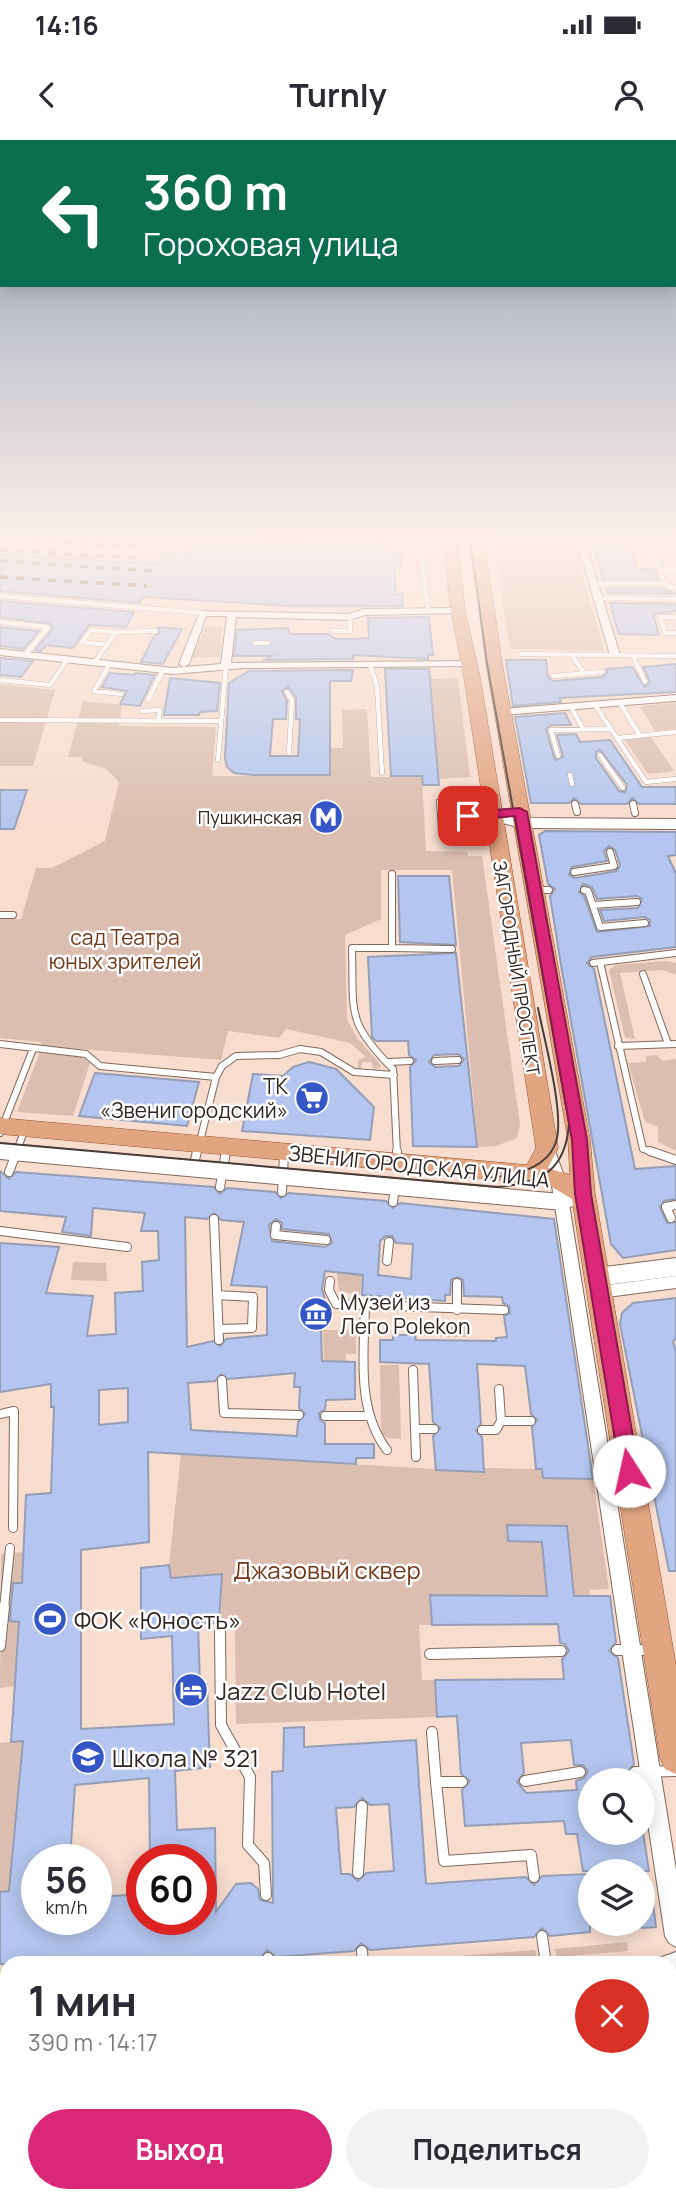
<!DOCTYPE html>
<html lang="ru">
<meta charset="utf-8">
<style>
:root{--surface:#fff;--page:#f2f2f3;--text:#2b2b33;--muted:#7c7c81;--accent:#db2777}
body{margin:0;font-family:Manrope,sans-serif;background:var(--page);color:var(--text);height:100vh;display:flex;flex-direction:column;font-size:26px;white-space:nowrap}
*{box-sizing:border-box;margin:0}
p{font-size:23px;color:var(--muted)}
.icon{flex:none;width:38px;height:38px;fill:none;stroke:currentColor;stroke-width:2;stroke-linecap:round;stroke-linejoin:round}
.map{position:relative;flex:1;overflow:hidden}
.details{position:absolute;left:0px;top:1816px;width:677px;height:247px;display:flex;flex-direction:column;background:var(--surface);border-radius:21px 21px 0 0;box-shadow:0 4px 18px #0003}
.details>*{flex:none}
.top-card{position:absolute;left:0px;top:0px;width:677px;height:147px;box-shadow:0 4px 18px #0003;background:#0b6e4f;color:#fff;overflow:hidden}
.fabs{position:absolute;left:578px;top:1628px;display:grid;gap:14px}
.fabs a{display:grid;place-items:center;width:77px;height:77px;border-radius:50%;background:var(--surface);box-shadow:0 4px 18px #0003;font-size:35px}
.speed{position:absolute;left:21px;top:1704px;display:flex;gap:14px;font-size:35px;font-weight:700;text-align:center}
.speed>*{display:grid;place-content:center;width:91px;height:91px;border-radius:50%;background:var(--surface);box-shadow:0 4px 18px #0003;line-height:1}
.speed small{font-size:18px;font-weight:400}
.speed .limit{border:10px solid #d22;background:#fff;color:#111}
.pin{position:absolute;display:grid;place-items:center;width:60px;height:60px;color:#fff;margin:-30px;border-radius:14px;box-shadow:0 4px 10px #0006}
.me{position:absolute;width:77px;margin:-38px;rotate:350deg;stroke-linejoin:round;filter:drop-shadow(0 0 5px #0008)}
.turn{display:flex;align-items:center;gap:24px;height:147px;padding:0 28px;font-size:32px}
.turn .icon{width:91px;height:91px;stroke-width:2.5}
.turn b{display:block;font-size:49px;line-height:60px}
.round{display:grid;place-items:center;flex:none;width:74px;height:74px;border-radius:37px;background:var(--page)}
.headline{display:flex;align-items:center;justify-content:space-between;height:119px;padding:0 28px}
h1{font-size:42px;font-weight:700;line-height:52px}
.button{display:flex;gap:14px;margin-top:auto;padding:14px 28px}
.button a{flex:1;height:80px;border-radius:42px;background:var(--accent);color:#fff;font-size:28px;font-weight:700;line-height:80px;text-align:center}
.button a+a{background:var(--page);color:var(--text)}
.status{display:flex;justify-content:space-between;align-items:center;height:49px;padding:0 35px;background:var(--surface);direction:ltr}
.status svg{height:19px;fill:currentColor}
header{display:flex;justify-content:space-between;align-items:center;height:91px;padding:0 28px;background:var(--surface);font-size:32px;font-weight:700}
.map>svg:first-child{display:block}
</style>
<div class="status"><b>14:16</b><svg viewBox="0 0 49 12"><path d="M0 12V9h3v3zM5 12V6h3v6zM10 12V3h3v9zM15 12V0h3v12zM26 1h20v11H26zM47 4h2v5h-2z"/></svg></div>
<header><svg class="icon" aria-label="back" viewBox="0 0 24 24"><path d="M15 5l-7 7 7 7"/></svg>Turnly<svg class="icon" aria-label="person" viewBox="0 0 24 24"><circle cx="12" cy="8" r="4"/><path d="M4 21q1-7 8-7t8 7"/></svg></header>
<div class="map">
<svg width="676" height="2063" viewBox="0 0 676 2063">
<rect width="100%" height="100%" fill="#f8dcce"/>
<path fill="#dbbeaf" d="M493 398H573L604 511 510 509Z
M205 487H223L220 517 192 518Z
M458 538 470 637 439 639 430 539Z
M0 544 55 550 33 626H0Z
M83 561 122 565 119 586 216 587 212 636H330V608H343L342 570 367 569 371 637H422L426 711 467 712 468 716H482L520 985 517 998 496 1006 478 1007 452 730H381V779L345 795 347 879 357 898 381 925 380 928 373 929 372 922H362L361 929 358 928V920L366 917 350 903 286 889 279 898 228 891 221 920 41 906V902L0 898V779H21L36 728H52L105 701 119 642 106 629 82 621 83 617H68Z
M676 563V589L655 591 640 566Z
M651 597 674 631 648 634 625 600Z
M666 821 676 823V835L663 830 620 833 635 899 625 898 609 830 616 825Z
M40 912 81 916 90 923 73 976 17 972Z
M657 915 663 921 676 919V1011L658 1002V987L645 982 628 923 646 922V916Z
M73 1122 106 1123 107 1141 71 1140Z
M337 1133 362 1135 360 1155 339 1151Z
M451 1181H466L467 1197 419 1196Z
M323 1190H356V1214H346V1222L324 1221Z
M380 1225H399L401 1299 388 1298 381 1293Z
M181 1314 484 1332V1328L542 1329 544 1338 593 1339 609 1449 589 1450 590 1456 430 1455 432 1485H419L422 1540H435L437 1577 236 1584 235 1484 221 1483 222 1435 171 1438 169 1425Z
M23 1412 15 1546 0 1548 1 1414Z
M23 1601 9 1751 0 1752V1603Z
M627 1802 628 1811 557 1817 555 1809Z
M535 1810 537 1819 478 1824 374 1823Z"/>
<path fill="#b4c6ef" stroke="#949eb6" stroke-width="2" fill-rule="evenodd" d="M192 398 297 402 320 398H364L380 402 390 409V413H400L401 428H394L396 454H402L403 466H292L143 457 139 463 0 451V414L159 424 164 414 186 416Z
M591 398H627L637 429H654L658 439H603Z
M606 449H663L676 454 607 453Z
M0 461 134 472 126 487 89 485 73 508 46 505 41 511 35 510 52 489 51 484 0 477Z
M610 463 676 464V471L653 474 659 495 619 494Z
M429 477 433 515H428V519L353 515V519L265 520 271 516H234L237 490 288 488 290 494H328L336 499H352L369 498 368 478Z
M0 487 39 491 24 509 0 506Z
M158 487 182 489 163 524 141 522 154 496 160 493Z
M0 518 33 521 21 537 0 535Z
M506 520H546L548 537 553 541 602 537 607 533 606 529 632 527 645 547 650 542 643 527 676 524V552L559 558 561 562 513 566Z
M385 529H429L439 645H423L422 636H391Z
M353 530 351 541H330V635H253L234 633 227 627 225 618 229 543 249 531ZM288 547 296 558V579H300L298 616H270L273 579H286L287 561 282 551Z
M110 533 134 535 136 533 155 535 140 566 120 564 127 551 102 547Z
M170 538 220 543 217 571 200 572 199 575H164Z
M565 573 571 585H551L546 589 555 620 563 617 557 595 576 594 580 602 610 600 642 647H676V664H639L632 658 627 664H581L574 658 569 663H531L515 577ZM600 610 627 645 625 652 619 651 596 618V612Z
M0 650H27L14 689H0Z
M545 691 676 692V715L668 716 676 734V807L592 817 587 823 594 829 635 1029 676 1026V1059L664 1061 660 1067 667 1083 676 1082V1110L623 1118 611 1104 561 825 550 756 555 749 548 744 539 695ZM609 706 615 710 620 725 617 731 575 738 569 735 572 727 607 721 604 711ZM583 744 592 747 597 759 637 756 642 759 638 768 600 770 604 781 645 777 650 780V786L597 792 584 756 579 752Z
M398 736H449L456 805 400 802Z
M456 813 477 1007 413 1006 410 927 416 920 409 915 408 901H376L372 897 368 817ZM458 914 464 919 459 926 435 927 429 922 434 915Z
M309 922 336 929 374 967 370 1000 242 991 253 934 283 936 293 927Z
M95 933 199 942 187 986 79 976Z
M0 1031 9 1039 16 1032 214 1047 220 1054 227 1048 275 1052 281 1058 289 1053 386 1061 393 1068 400 1063 554 1079 593 1339 543 1338 542 1329H536L532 1287 537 1280 531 1274 525 1226 477 1224 481 1284 476 1291 482 1297 484 1332 436 1330 433 1296 440 1288 433 1282 429 1224 380 1222V1200H393V1195H415L416 1200 496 1201V1198L507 1197 504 1176 510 1173 509 1166 503 1163 502 1157 464 1156 463 1140 458 1137 451 1140 450 1155H445V1161L362 1155 363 1135 325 1131 322 1149 325 1160H320L322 1221 355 1222V1259L326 1260 325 1269 319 1273 320 1280 325 1283V1304H374V1318H356V1324L148 1312 149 1402 81 1410V1589L174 1584 172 1496 141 1499V1428L169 1425 171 1438 222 1434 219 1483 198 1484 200 1544H207L210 1627 175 1631 177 1690 215 1688 216 1772 236 1744 251 1743 258 1749 260 1760 273 1763 272 1632 283 1631 284 1588 304 1587V1607L416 1600 426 1744 526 1737 534 1745 542 1736 590 1734V1792L550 1796 542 1788 534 1797 370 1810 361 1803 354 1811 276 1817 267 1810 260 1819 195 1824H0V1752L9 1751 23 1601 11 1602 19 1482 10 1481 11 1464 13 1443H22L26 1355 51 1353 54 1267H51V1244L0 1252V1103L59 1107 46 1153 93 1156 87 1196 116 1194 115 1153 143 1151 142 1122 159 1120 158 1091H141L145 1073 93 1068 91 1096 62 1092 66 1077 0 1071ZM214 1073 221 1080 244 1082 231 1145 267 1147V1195L226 1199 220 1206 213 1201 187 1207 185 1077 207 1079ZM276 1079 282 1083V1089L329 1094 332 1103 325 1107 272 1101 269 1085ZM386 1096H392L396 1103 413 1104 411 1139 378 1135 380 1101ZM295 1233 294 1247H300L299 1268 305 1274 298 1282 297 1296 191 1290 188 1243 215 1241 221 1234 228 1239ZM128 1248V1282L99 1285V1250ZM149 1638 150 1720H201V1780H142V1754L96 1757V1780H37V1720H70L75 1645ZM362 1658 370 1665 389 1664 394 1731 366 1733 358 1741 350 1734H341L336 1668 354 1667Z
M676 1158V1197L673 1202 676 1212V1431H669L620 1184 622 1173 633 1163Z
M507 1385 567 1386 574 1456H610L616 1502 609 1511 618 1518 634 1624 627 1633 634 1640H590V1692H643L649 1731H583L577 1694H566L564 1681 465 1686 462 1650 470 1641 461 1634 457 1576 437 1577 435 1540 564 1539 562 1519 569 1511 565 1504 560 1503 558 1484 432 1485 430 1455 547 1456 542 1402 508 1401ZM571 1600 574 1625H583L588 1631 584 1638 576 1641 577 1650 526 1653 517 1642 524 1633 521 1603Z
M642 1747H651L656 1787 642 1788Z"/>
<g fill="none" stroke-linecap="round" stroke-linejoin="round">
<g stroke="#81695c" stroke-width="5">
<path id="lane-far3" d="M401 398 420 401 437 398
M420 401 428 471
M659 430H676
M593 444H664L650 398
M664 444 676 448
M0 456 203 473
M598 458 676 459
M676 477H660L665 493H676
M0 482 48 487 25 515
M332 491H350V477
M255 503H268
M107 505 82 502 91 490 116 492
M521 514 676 516
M571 514 584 533
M634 518 645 542
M94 523 116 492 156 491
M370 524 377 546 382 633
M109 525 94 551 121 554
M553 536 602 532
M0 540 50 545 67 520
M287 552 292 560 289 613
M148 560 163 530
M620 563 640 596
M595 565 646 642 675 639
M571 567 582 587
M142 571 160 570 158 581
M0 580 221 581
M617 598 676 592
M600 615 623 648
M558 616 551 590 611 589
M218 620 226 525
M570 635 572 644"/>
</g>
<g stroke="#81695c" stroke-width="8">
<path id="lane-far2" d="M575 664 577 672
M633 664 635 673
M574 732 614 726 610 712
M392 734V808L452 809
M536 750H549
M584 750 588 751 600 787 645 783
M593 765 637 762
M0 775H13
M392 808H352C354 872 345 881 393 929L397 1013
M600 822 643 1009 656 1013
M593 823 676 813
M643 834 668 904
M0 904 86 914 100 926 216 937
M618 906 676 904
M435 921 458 920
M389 922 410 921
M0 993 33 909
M16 1013 25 989
M197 1013 216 937 222 926 236 916 279 915 300 909 321 912 354 932 394 935
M226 1013 227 1008"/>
</g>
<g stroke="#81695c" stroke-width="10">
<path id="lane-far1" d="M397 1011V1022
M650 1011 676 1020
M193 1029 197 1011
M9 1032 17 1011
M220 1047 226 1011
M282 1052 284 1014
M393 1062 395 1047
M671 1078 666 1067 676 1065
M214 1079 219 1200
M276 1086 275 1095 326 1100
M0 1091 127 1107
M387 1121 389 1102
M330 1141 329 1150 336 1164 504 1170
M457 1143V1170
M217 1155 253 1157 252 1188 219 1189
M365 1165C364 1214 356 1269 387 1310
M413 1230 416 1317
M222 1240 224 1273 299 1275
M499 1249 501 1281
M0 1274 14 1271 13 1388
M325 1276H366
M415 1289H434
M482 1290H496L501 1281H531
M4 1468 10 1408"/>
</g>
<g stroke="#81695c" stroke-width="12">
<path id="lane" d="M220 1491 221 1585 250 1637 248 1705 264 1723 266 1755
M0 1506 4 1467
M617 1510H652
M430 1514 561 1511
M432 1592 436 1642
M635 1632 676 1631
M525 1641 580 1632
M462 1642H436L444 1721 531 1715 534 1737
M358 1733 362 1666
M542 1796 546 1824
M362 1811 363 1824
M268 1818V1824
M132 2056V2063
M392 2056V2063"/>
</g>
<g stroke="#81695c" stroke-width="2">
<path id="street" d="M576 398H584L620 515 618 517 610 515Z
M458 468 461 469V473L365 475 350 480 236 477 231 523 472 521 474 523 469 526 243 528 173 534 0 515V509L173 528 221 524 227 476H206L189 524 184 527 179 524 200 471 349 474 364 469Z
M676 555V561L503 575 498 572 503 569Z
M467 659 472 662 474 691H439L437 660ZM447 665H462L464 686H448Z
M547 1003 554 1008 565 1039 676 1730V1807L669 1803 665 1796 551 1039 540 1008Z
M676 1136V1148L600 1158 595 1156 592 1152 595 1148 600 1146Z"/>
</g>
<g stroke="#81695c" stroke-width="2">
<path id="secondary" d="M493 671 522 678 676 679V689L522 688 487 679 485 676Z
M0 1003 561 1054 583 1046 591 1048 594 1054 591 1060 562 1070 0 1019Z
M676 1118V1136L597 1146 589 1144 586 1137 589 1130 597 1128Z
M676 1812V1844L670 1845V1824H656L659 1818Z
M0 1867H7V1899H0Z"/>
</g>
<g stroke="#975129" stroke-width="1">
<path id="primary" d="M443 398H457L465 471 480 537 558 1008 548 1028 570 1035 568 1000 486 523 470 398H484L502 523 590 1000 595 1054 676 1526V1634L665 1629 660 1618 572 1059 552 1047 534 1043 0 994V978L527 1025 536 1008 464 537 451 471Z"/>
</g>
<use href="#lane-far3" stroke="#fff" stroke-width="4.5"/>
<use href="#lane-far2" stroke="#fff" stroke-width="6"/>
<use href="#lane-far1" stroke="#fff" stroke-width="8"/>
<use href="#lane" stroke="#fff" stroke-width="10"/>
<use href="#street" fill="#fff" fill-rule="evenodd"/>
<use href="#secondary" fill="#fff" fill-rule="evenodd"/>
<use href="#primary" fill="#e2a582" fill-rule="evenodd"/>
<path stroke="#4a3d37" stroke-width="2" d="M0 1003 498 1047C542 1043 566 1030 569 983L487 523 470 398
M488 1038C512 1036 547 1029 556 1002 565 974 544 899 538 868"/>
<path stroke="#4a3d37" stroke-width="3.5" stroke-dasharray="8 8" stroke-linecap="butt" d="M0 398 143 407
M0 410 138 418
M0 421 155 431
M0 437 147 446"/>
</g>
<linearGradient id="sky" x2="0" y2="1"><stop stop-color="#8f9fb5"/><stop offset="0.58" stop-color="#fcefe9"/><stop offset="1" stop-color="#fcefe9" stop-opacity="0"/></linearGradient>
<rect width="676" height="687" fill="url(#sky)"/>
<path fill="#db2777" stroke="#8e194d" stroke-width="2" d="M520 668 527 672 587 1000 591 1054 639 1331 636 1337 629 1340 623 1337 620 1331 575 1054 572 1000 515 676 468 680 462 676 468 672Z"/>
<defs>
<g id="metro-disc" transform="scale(1.75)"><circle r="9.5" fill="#3556c6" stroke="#fff"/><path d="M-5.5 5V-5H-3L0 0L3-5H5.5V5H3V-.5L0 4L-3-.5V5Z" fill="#fff"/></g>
<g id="supermarket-disc" transform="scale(1.75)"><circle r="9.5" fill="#3556c6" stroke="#fff"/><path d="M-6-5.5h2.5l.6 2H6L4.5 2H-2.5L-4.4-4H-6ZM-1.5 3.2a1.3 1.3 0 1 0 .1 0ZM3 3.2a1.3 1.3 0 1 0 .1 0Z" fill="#fff"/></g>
<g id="museum-disc" transform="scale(1.75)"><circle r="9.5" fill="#3556c6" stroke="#fff"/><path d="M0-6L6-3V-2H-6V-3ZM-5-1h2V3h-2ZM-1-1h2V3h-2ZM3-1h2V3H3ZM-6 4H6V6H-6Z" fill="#fff"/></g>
<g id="stadium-disc" transform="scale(1.75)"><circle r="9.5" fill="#3556c6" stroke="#fff"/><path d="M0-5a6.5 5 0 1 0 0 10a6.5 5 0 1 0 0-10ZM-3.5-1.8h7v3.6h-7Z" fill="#fff"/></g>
<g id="hotel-disc" transform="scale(1.75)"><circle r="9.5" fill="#3556c6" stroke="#fff"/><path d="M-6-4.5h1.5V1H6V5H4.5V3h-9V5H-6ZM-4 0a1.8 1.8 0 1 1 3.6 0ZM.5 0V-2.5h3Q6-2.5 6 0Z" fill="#fff"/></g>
<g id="school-disc" transform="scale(1.75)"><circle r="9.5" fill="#3556c6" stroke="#fff"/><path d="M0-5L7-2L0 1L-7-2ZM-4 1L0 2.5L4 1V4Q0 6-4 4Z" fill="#fff"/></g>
</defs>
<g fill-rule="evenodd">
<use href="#metro-disc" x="326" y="677"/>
<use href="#supermarket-disc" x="312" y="958"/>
<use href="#museum-disc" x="316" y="1174"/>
<use href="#stadium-disc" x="50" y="1479"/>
<use href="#hotel-disc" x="191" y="1550"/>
<use href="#school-disc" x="88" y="1617"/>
</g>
<g text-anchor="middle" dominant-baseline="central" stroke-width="5" stroke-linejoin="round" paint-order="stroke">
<g font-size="18" fill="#302520" stroke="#fff" text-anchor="end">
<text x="302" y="677">Пушкинская</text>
</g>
<g font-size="18" fill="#302520" stroke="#fff">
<text transform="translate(517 828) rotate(81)">ЗАГОРОДНЫЙ ПРОСПЕКТ</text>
</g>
<g font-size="21" fill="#723919" stroke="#fff">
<text x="125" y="797">сад Театра<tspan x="125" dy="24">юных зрителей</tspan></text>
</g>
<g font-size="21" fill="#302520" stroke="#fff" text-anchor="end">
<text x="288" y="946">ТК<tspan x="288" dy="24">«Звенигородский»</tspan></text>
<text x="340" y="1162" text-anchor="start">Музей из<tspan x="340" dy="24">Лего Polekon</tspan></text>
</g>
<g font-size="21" fill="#302520" stroke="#fff">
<text transform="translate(419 1026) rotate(6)">ЗВЕНИГОРОДСКАЯ УЛИЦА</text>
</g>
<g font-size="24" fill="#723919" stroke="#fff">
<text x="327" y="1429">Джазовый сквер</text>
</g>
<g font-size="24" fill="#302520" stroke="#fff" text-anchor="start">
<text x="74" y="1479">ФОК «Юность»</text>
<text x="216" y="1550">Jazz Club Hotel</text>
<text x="112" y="1617">Школа № 321</text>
</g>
</g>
</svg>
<div class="fabs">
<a><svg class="icon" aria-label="search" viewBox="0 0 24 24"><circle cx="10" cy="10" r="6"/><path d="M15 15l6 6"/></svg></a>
<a><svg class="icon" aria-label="layers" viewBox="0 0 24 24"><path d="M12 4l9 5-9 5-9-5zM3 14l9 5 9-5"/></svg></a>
</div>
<div class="speed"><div>56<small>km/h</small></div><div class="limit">60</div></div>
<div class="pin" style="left:468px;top:676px;background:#d93025"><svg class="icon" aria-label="arrive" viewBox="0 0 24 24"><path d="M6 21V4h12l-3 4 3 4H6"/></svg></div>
<svg class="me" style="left:629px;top:1331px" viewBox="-20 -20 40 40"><circle r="19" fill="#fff"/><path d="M0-13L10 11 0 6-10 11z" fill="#db2777"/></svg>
<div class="top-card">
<div class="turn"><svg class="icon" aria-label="left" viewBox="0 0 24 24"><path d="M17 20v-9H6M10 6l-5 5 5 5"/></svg><div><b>360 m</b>Гороховая улица</div></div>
</div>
<section class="details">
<div class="headline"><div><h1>1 мин</h1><p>390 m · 14:17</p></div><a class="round" style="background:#d93025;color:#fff"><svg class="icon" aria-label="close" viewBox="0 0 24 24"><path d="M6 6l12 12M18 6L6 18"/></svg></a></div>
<div class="button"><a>Выход</a><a>Поделиться</a></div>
</section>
</div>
